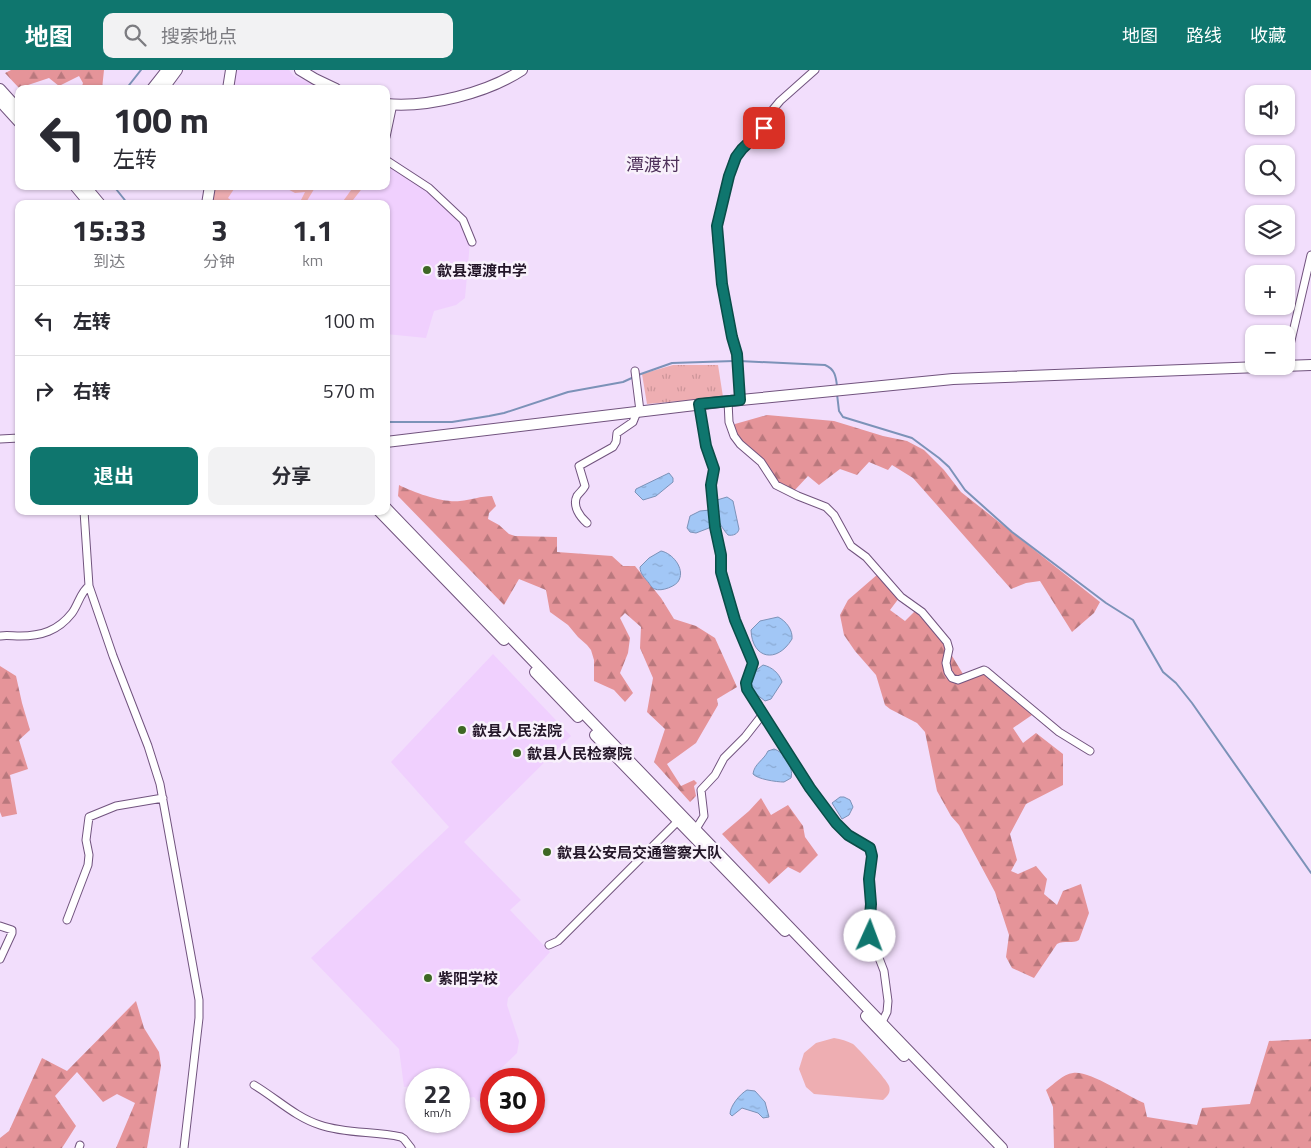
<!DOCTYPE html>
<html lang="zh">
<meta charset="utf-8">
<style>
:root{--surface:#fff;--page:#f2f2f3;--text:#2b2b33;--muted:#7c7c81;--line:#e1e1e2;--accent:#0f766e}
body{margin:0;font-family:"Titillium Web","Noto Sans SC",sans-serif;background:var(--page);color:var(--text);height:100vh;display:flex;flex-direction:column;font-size:19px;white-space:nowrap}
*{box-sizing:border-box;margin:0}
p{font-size:16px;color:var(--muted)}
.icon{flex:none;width:28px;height:28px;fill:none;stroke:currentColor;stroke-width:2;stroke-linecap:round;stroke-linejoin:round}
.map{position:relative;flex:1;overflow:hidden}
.panel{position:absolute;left:15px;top:130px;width:375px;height:315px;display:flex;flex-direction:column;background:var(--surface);border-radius:10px;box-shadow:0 1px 4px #0004}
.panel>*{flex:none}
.top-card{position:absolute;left:15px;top:15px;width:375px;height:105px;border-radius:10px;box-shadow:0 1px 4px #0004;background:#fff;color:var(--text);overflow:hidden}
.tools{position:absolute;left:1245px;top:15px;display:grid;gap:10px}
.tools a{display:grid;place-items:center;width:50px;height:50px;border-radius:10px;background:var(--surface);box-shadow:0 1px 4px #0004;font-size:25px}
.speed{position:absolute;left:405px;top:998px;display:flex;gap:10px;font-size:25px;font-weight:700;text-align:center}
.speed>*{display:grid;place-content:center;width:65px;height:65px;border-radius:50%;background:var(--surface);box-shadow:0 1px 4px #0004;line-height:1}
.speed small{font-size:12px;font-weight:400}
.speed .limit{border:8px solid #d22;background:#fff;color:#111}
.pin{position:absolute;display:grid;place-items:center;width:42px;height:42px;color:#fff;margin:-21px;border-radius:10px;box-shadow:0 2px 8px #0006}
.me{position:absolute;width:55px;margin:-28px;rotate:2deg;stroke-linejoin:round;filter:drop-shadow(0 0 4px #0008)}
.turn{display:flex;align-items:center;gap:18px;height:105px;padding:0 15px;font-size:22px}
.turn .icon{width:65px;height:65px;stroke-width:2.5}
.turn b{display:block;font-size:35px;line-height:42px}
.eta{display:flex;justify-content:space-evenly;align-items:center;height:85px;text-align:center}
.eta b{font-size:30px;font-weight:700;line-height:35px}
.primary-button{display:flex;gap:10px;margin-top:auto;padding:10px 15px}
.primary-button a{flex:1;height:58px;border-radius:10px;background:var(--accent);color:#fff;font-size:20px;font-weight:700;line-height:58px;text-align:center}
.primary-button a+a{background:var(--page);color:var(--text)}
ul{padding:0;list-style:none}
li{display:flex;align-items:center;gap:15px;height:70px;padding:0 15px;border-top:1px solid var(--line)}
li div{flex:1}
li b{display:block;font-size:19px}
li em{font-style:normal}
header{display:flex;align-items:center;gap:30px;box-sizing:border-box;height:70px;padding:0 25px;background:var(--accent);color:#fff}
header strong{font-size:24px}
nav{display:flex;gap:28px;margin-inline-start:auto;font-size:18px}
.search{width:350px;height:45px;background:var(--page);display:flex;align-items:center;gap:12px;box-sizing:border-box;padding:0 18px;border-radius:10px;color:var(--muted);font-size:19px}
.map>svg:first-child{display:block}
</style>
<header>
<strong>地图</strong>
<div class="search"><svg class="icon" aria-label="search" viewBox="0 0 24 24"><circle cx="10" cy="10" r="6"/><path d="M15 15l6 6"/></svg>搜索地点</div>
<nav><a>地图</a><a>路线</a><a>收藏</a></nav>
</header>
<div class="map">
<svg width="1311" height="1078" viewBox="0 0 1311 1078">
<defs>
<pattern id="forest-firs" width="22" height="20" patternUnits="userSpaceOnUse" patternTransform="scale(1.25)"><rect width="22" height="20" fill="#e59499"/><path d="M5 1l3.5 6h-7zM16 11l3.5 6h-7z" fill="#b9787d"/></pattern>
<pattern id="park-tufts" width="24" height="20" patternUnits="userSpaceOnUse" patternTransform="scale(1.25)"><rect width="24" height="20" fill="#eeaeb2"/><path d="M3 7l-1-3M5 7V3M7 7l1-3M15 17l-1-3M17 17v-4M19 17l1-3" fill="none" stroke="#cc9599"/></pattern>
<pattern id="water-ripples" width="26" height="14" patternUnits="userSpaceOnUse" patternTransform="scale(1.25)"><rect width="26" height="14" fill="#a2c7f6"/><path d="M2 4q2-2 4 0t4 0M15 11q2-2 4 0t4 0" fill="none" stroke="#8baad3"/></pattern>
</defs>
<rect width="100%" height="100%" fill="#f2defc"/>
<path fill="#f0d0fe" d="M234 0H289L294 6 326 19H231Z
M386 94 422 115 461 151 470 172 465 228 456 235 434 241 426 268 386 264V134H210L213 116H386Z
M493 584 571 666 464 772 521 830 510 840 550 882 508 928 507 935 519 971 517 983 491 1008V1020L478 1032 474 1027 465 1028 463 1021 459 1019V1009H416V1015L404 1017 399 979 311 888 449 757 391 692Z"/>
<path fill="#eeaeb2" d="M214 116H236L228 128 236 134H211Z
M282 116H316L305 134 300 132 305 122 295 123Z
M354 116H364L353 130 357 134H341Z
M834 968C841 969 847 971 853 974 858 978 888 1011 889 1016 891 1022 888 1026 883 1030L814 1024 806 1017 799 999 804 983 816 973Z"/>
<path fill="url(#forest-firs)" d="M11 0H104L102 19H81L83 13 79 6 59 16 49 8 19 18 5 3Z
M767 345 834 351 883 366 907 371 924 380 944 400 961 422 1100 532 1094 543 1072 562 1040 511 1026 513 1011 519 913 408 892 395 888 400 869 392 857 405 840 399 819 415 808 406 794 421 781 416 738 370 732 358 735 354Z
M399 415C415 423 443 433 460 431 471 430 481 426 492 426L496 436 489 443 488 449 499 455 509 464 515 466 557 467V482L612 486 623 496H635L661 528 674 549 696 556 715 568 737 617 717 629 718 635 696 673 667 694 681 716 694 710 697 713 694 716 696 726 690 732 654 692 665 659 647 642 653 608 640 578 641 557 625 543 620 548 630 568 628 583 620 603 633 623 625 632 614 620 594 611V590L591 580 587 575 578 567 568 555 550 542 546 520 519 509 504 535 398 426Z
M878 504 899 528 890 540 905 551 915 541 943 571 966 609 986 603 1032 645 1013 658 1023 673 1036 663 1063 684V715L1026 734 1010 764 1017 790 1011 801 1018 804 1036 796 1047 809 1044 824 1057 835 1063 821 1081 814 1089 843 1079 870C1073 874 1064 870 1057 874L1034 908 1012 898 1006 887 1009 865 995 822 959 755 951 746 937 721 925 662 917 653 890 639 885 635 876 605 855 581 844 565 840 545 848 530Z
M0 596 16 606 22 633 30 660 19 670 28 699 10 705 17 744 2 747 0 742Z
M761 728 771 745 788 735 803 756 805 767 818 785 800 803 788 797 769 814 722 764 749 741Z
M136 931 144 958 159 982 161 996 147 1078H116L135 1033 117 1024 103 1032 77 1002 55 1026 76 1056 62 1078H0V1068L9 1061 42 988 67 1001Z
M1311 969V1078H1054L1053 1037 1046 1020C1054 1014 1063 1004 1073 1003 1089 1000 1127 1026 1144 1033L1147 1047 1197 1055 1202 1038 1250 1034 1269 971Z"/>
<path fill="url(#park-tufts)" d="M673 295H718L723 327 647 334 642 304Z"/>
<path fill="url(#water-ripples)" stroke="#7c92b8" d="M669 403 673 408V412L656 426 643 430 635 422 636 419Z
M727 427 733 431 739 459C738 464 733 466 728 465 720 456 712 441 717 430Z
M710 440 712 450 709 458 696 463 690 462 687 458 690 446 700 441Z
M661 481C672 483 685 498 679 510 677 516 661 522 655 519 653 519 650 515 649 513 645 508 640 504 640 497L649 488Z
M778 547C786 551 793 560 792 569 777 594 752 589 751 560L760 551Z
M763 595C772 597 779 603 782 612L771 629 765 631 751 620 749 616 755 601Z
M774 679C784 682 794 697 791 708L784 712C776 712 757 709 753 704 754 694 764 690 768 681Z
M840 727H844L850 730 853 737 849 745 842 749 832 733Z
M747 1020 755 1021 765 1032 769 1047 763 1048 758 1043 742 1038 732 1046 730 1044C730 1036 740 1024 747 1020Z"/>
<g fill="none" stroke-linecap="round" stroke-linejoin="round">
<path stroke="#7c92b8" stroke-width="2" d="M126 19 141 0
M116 119 128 134
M739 291 825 295C835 299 836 307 837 316
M638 305 672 293 734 291
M837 324 839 341 843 347 912 368 939 388 949 397 965 420 1012 462 1106 533 1133 550 1163 602 1176 613 1192 633 1311 803
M386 352H452L489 346 504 343 568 322 623 312 634 307"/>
<g stroke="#71537e" stroke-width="9">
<path id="street" d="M386 67 393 34
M386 90 429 118 463 150 472 172
M1286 292 1311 185
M635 301 640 341
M740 330 737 285 732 267 722 214 717 170 718 148 733 92 739 83 764 57 770 43 780 31 815 0
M728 331 729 352 734 366 740 374 761 392 776 415 798 426 826 437 834 445 851 476 866 487 901 527 922 542 947 572 949 579 946 593 948 602 952 608 958 610 984 600 986 601 1059 662 1090 681
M699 334 706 375 714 399 711 415 715 457 721 485V502L735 550 753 593 746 613 747 619 809 718 836 753 848 765 870 778 872 786 869 809 871 833 869 862 884 901 888 931 887 942 882 952
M0 369 19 368
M84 441 89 516 113 586 148 676 160 714 199 930V948L184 1078
M587 453C580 447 572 436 577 426 580 422 583 420 585 416L579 396 613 377 616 372 617 363 633 352 637 342
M0 566C6 565 13 566 20 566 41 566 58 561 72 543 78 535 81 521 89 516
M696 759 704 746 701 720 715 705 724 688 745 667 763 644
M67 850 88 795 89 785 86 770 89 747 116 736 163 728
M0 856 12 860V863L0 889
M549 875 558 871 678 751
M254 1015C276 1028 295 1047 320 1055 346 1064 374 1061 401 1067L404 1069 411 1078
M79 1078 80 1075"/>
</g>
<g stroke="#71537e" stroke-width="12">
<path id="secondary" d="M300 0 315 9 336 19
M0 19 19 40
M152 19 167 0
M163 19 177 0
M228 19 231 0
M0 31 19 52
M386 34C428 38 487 23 522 0
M75 116 90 134
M85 116 100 134
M207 134 210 116
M386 372 720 332 953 309 1311 295
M386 438 1002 1078
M379 441 504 570
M535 602 578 647
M595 665 785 861
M866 946 904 986"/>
</g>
<use href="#street" stroke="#fff" stroke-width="7"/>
<use href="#secondary" stroke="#fff" stroke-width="10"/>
</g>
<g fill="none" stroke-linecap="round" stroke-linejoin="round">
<g stroke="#0a4d48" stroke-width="12">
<path id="route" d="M764 58 742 79 736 87 729 106 717 156 722 214 732 267 737 284 740 330 699 334 706 376 714 399 711 415 715 457 721 485V502L735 550 753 593 746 613 747 619 810 718 836 753 848 765 870 778 872 786 869 809 871 834 869 860 870 866"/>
</g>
<use href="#route" stroke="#0f766e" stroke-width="9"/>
</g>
<g fill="#3d6724" stroke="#f8f1fb" stroke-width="2">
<circle cx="427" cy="200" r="5"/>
<circle cx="462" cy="660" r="5"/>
<circle cx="517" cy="683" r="5"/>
<circle cx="547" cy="782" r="5"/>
<circle cx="428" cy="908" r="5"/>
</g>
<g text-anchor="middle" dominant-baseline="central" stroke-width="5" stroke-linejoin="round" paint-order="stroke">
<g font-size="15" font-weight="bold" fill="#231628" stroke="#f8f1fb" text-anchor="start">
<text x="437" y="200">歙县潭渡中学</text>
<text x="472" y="660">歙县人民法院</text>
<text x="527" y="683">歙县人民检察院</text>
<text x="557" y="782">歙县公安局交通警察大队</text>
<text x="438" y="908">紫阳学校</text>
</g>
<g font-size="18" fill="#4f325b" stroke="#f8f1fb">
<text x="653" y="94">潭渡村</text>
</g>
</g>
</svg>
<div class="tools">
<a><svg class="icon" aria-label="sound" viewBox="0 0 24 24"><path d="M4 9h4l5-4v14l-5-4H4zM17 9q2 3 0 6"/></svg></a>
<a><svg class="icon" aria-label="search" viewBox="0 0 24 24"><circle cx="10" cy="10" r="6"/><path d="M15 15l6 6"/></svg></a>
<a><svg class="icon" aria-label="layers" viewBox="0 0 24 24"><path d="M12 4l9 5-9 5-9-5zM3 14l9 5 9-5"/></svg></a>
<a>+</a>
<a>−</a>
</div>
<div class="speed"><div>22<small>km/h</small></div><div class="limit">30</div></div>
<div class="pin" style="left:764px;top:58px;background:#d93025"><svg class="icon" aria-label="arrive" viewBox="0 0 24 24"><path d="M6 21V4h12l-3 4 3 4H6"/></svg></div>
<svg class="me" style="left:870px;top:866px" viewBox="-20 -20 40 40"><circle r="19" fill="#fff"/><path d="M0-13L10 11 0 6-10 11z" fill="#0f766e"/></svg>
<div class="top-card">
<div class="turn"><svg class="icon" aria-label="left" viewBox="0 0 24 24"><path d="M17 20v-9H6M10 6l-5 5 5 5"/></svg><div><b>100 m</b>左转</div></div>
</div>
<section class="panel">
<div class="eta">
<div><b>15:33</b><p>到达</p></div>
<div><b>3</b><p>分钟</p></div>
<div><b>1.1</b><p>km</p></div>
</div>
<ul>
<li><svg class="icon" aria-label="left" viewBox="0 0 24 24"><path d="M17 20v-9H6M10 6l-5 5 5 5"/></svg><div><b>左转</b></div><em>100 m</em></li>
<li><svg class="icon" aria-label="right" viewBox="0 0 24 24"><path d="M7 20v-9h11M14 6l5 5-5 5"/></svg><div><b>右转</b></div><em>570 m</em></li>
</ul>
<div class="primary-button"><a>退出</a><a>分享</a></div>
</section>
</div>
